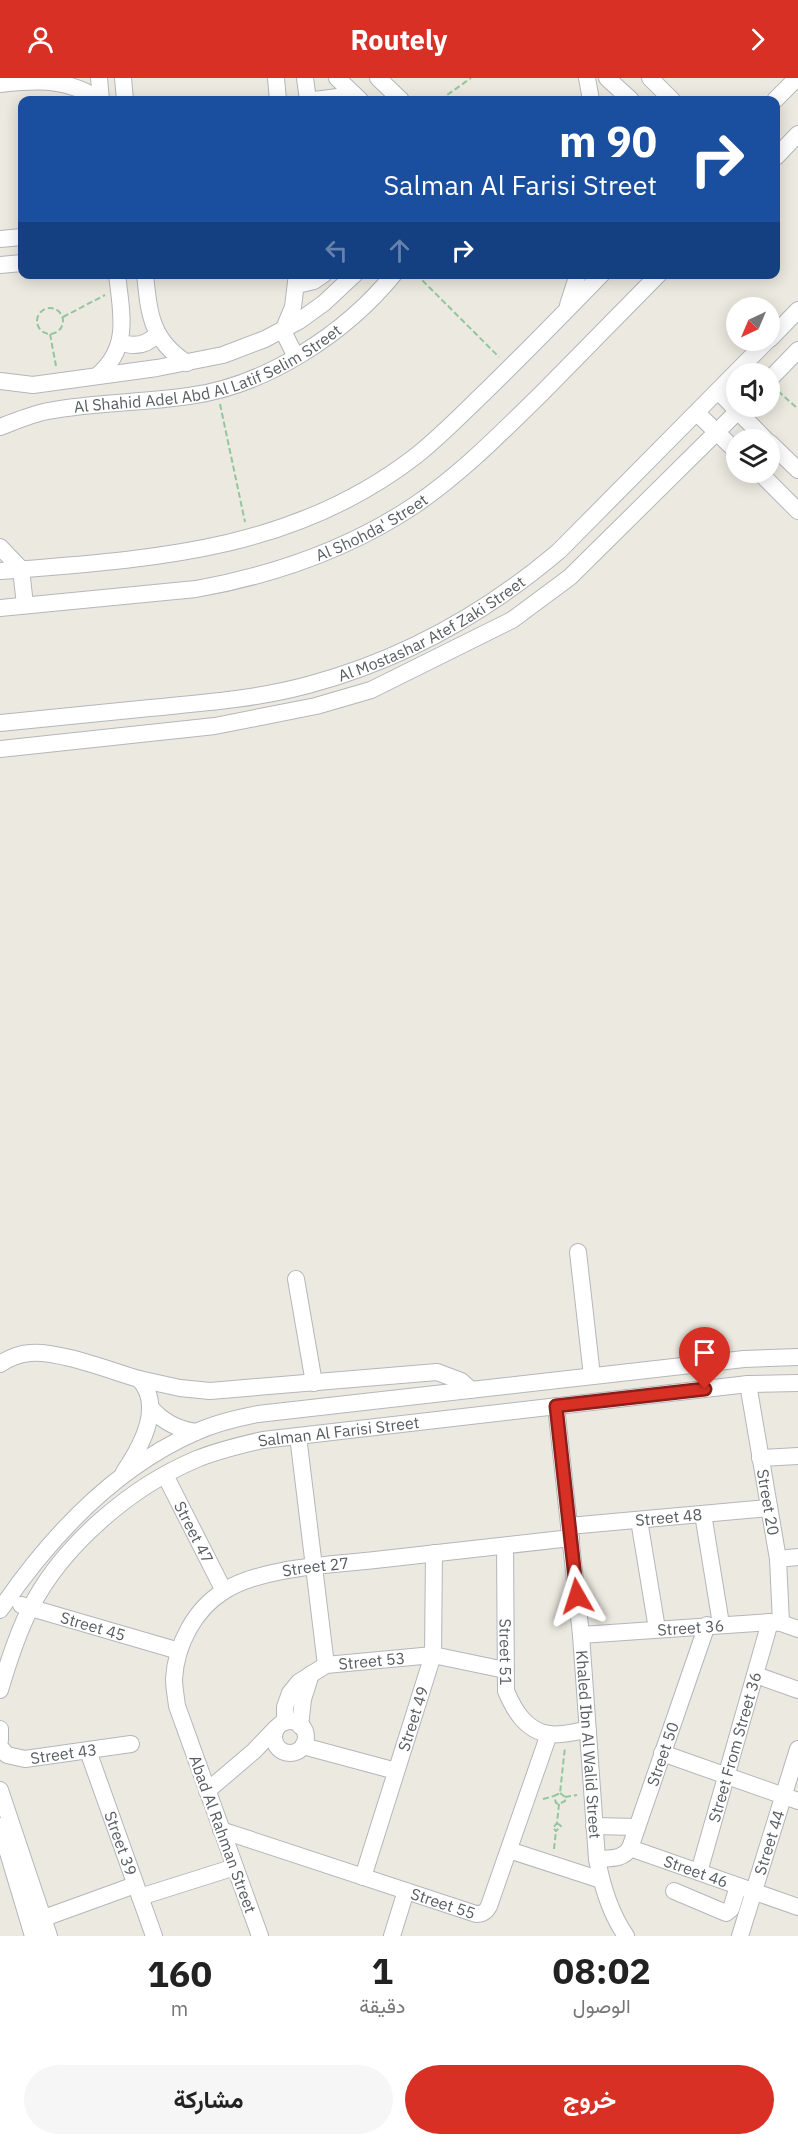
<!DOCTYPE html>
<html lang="ar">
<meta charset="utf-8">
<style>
:root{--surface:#fff;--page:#f6f6f6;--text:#222;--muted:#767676;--accent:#d93025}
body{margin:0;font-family:"IBM Plex Sans",Vazirmatn,sans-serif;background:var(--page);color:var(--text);direction:rtl;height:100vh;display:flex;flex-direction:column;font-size:22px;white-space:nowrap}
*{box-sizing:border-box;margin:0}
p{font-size:20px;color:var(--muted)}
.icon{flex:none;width:33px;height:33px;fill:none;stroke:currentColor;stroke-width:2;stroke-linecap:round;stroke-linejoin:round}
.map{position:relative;height:1858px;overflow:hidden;direction:ltr}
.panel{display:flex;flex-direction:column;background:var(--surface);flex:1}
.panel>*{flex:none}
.hud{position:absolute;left:18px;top:18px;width:762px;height:183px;border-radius:12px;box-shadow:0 3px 15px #0003;direction:rtl;background:#1a4fa0;color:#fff;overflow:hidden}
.needle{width:39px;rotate:224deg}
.buttons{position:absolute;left:726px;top:219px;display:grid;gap:12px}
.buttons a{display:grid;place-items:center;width:54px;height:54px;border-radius:50%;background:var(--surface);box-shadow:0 3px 15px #0003;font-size:30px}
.pin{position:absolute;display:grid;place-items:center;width:51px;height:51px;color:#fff;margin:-62px -26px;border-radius:50% 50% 50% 0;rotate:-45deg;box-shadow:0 0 6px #0007}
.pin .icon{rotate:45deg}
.me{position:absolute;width:66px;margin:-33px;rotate:354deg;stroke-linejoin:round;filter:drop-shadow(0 0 4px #0008)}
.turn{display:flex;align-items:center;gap:21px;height:126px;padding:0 24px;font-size:27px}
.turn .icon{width:78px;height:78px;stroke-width:2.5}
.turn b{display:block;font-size:42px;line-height:51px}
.lanes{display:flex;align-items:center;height:57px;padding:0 24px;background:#0003;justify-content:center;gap:30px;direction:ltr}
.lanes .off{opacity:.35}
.eta{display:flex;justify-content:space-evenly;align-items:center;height:102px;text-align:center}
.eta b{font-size:36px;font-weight:700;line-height:42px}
.primary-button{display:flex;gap:12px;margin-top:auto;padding:12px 24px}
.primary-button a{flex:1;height:69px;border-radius:36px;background:var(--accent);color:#fff;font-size:24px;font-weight:700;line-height:69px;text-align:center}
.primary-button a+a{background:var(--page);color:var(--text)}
header{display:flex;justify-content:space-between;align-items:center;height:78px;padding:0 24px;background:var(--accent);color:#fff;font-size:27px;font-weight:700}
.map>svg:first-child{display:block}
</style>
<header><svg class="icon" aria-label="forward" viewBox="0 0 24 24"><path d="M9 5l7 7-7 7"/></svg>Routely<svg class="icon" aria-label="person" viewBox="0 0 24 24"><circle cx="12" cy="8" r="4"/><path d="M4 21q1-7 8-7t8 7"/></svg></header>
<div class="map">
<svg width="798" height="1858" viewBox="0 0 798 1858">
<rect width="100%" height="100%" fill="#ece9e0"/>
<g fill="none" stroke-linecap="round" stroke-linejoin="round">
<g stroke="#b3b7bb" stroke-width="18">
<g id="minor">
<path d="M99 0 101 22"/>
<path d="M123 0 125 22"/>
<path d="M276 0 278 22"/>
<path d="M305 0 308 22"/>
<path d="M337 0 360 22"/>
<path d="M378 0 401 22"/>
<path d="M587 0 591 22"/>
<path d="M607 0 631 22"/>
<path d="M650 0 672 22"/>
<path d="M0 6C39 2 67 0 100 22"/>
<path d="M314 22 354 17"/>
<path d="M775 22 797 0"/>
<path d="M776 79 798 56"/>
<path d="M0 161 22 159"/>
<path d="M0 187 22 185"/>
<path d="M145 196C149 236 151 262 187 285"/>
<path d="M297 207 314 203 324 196"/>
<path d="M568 227 578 196"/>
<path d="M770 261 798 232"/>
<path d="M120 264C135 270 147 267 157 256"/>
<path d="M296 279 283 253 293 229 297 196"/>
<path d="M98 297C131 269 121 234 117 196"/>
<path d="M770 301 798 272"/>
<path d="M0 303 33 307 157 290 223 277 265 261 299 243 324 225 355 196"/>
<path d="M718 313 766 362"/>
<path d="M697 335 736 373"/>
<path id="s1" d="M0 349C16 343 32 336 48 333 94 324 142 325 189 318 266 308 346 255 394 196"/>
<path d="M770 365 798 392"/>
<path d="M759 394 798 433"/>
<path d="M0 469 21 491 25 527"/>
<path d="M0 493C151 481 293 474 417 377 442 357 464 334 487 312 526 274 564 235 602 196"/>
<path id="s2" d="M0 530 196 511C274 497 349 471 415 427 462 395 501 355 541 316 580 276 620 236 659 196"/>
<path id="s3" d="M0 645C50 640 100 635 150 630 203 625 256 621 308 607 402 582 486 535 559 473L768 262"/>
<path d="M0 671 215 648 316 628 371 612 512 542 570 499 743 328"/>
<path d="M578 1174 592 1298"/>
<path d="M296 1201 314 1305"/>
<path d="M0 1286C9 1280 19 1276 30 1275 57 1272 111 1293 139 1301 164 1327 141 1369 124 1394"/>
<path d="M139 1301 180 1310 210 1313 437 1294 461 1303 471 1312"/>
<path id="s4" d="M748 1306 778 1481 781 1545"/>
<path id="s5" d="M556 1328 581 1557 597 1781C602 1808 610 1835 626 1858"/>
<path d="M150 1329C163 1344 177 1351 196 1354"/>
<path d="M298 1358 326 1587"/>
<path d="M760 1380 798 1378"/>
<path id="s6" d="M165 1397 224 1513"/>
<path d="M703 1436 721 1546"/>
<path d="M639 1442 657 1551"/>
<path id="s7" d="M569 1448 768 1430"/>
<path id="s8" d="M505 1468 506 1613C514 1632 526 1653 549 1656 561 1658 576 1653 588 1652"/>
<path d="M778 1481 798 1479"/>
<path id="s9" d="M21 1527 179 1573"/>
<path d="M0 1532C49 1460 114 1390 196 1354 216 1345 237 1340 258 1336L744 1281 798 1279"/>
<path id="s10" d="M581 1557 770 1544 781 1545 798 1551"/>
<path d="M756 1597 798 1612"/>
<path id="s11" d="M0 1612C8 1585 17 1556 30 1531 62 1467 132 1408 197 1381 219 1372 241 1367 263 1362L748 1306 798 1305"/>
<circle cx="290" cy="1659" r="16"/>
<path id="s12" d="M285 1644V1629L290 1615 299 1604 326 1587 433 1577 505 1592"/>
<path d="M300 1648 303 1621 311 1596"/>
<path d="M0 1651V1662"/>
<path d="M303 1668 396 1693"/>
<path id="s13" d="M0 1669 7 1677 25 1681 131 1666"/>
<path id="s14" d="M88 1673 154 1858"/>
<path d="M662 1675 798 1723"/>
<path d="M0 1712 49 1858"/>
<path d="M207 1713 254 1673 276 1650"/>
<path d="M0 1748 33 1858"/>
<path d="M594 1748 637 1749"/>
<path id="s15" d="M221 1752 476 1836C483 1836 486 1834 489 1828L549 1656"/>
<path id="s16" d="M630 1770 798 1829"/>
<path d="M509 1772 601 1802"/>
<path id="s17" d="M597 1781C610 1780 623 1782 630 1770L707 1547"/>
<path id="s18" d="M699 1794 770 1544"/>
<path id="s19" d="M363 1799 433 1577 434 1475"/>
<path d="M674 1813 726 1835 731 1831 738 1808"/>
<path d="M140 1819 235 1789"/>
<path d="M44 1840 135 1807"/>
<path id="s20" d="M260 1858 177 1628C176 1619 174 1609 174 1601 176 1566 195 1531 224 1513 262 1489 331 1487 375 1482 441 1475 506 1467 571 1460"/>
<path d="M392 1858 406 1813"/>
<path id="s21" d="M740 1858 798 1671"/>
</g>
</g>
<path stroke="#93c69e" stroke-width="2" stroke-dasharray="6 3" stroke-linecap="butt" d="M440 22 471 0
M416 196 499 279
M37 243a13 13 0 1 1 26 0a13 13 0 1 1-26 0Z
M63 239 105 217
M50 256 56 288
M778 313 798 331
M220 326 245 444
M560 1715 565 1719V1723L559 1726 556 1725 554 1718 560 1715 565 1669
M565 1719 577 1717
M543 1721 554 1718
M557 1745 561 1748 556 1753 553 1750 557 1745 559 1726
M554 1771 556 1753"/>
<use href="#minor" stroke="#fff" stroke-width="16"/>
</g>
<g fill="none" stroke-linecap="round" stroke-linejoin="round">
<g stroke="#8d1f18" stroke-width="15">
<path id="route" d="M577 1518 556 1328 705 1311"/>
</g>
<use href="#route" stroke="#d93025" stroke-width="10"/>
</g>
<g text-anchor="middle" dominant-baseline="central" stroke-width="4.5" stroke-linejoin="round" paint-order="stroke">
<g font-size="16" fill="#595d61" stroke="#fff">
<text stroke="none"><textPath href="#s1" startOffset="218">Al Shahid Adel Abd Al Latif Selim Street</textPath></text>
<text stroke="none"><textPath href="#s2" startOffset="384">Al Shohda' Street</textPath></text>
<text stroke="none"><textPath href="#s3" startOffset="447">Al Mostashar Atef Zaki Street</textPath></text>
<text stroke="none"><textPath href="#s11" startOffset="460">Salman Al Farisi Street</textPath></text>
<text stroke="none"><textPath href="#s4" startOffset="120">Street 20</textPath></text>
<text stroke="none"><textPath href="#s7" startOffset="100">Street 48</textPath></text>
<text stroke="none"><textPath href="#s6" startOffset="64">Street 47</textPath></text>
<text stroke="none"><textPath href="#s20" startOffset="472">Street 27</textPath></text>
<text stroke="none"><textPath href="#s9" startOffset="75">Street 45</textPath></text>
<text stroke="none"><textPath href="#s10" startOffset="110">Street 36</textPath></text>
<text stroke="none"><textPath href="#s8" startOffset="106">Street 51</textPath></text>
<text stroke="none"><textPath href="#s12" startOffset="122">Street 53</textPath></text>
<text stroke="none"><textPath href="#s19" startOffset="166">Street 49</textPath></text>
<text stroke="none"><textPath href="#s5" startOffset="340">Khaled Ibn Al Walid Street</textPath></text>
<text stroke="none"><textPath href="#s18" startOffset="130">Street From Street 36</textPath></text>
<text stroke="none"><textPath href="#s13" startOffset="68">Street 43</textPath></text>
<text stroke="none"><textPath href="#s17" startOffset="136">Street 50</textPath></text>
<text transform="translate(223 1756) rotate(70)">Abad Al Rahman Street</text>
<text stroke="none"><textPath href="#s14" startOffset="98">Street 39</textPath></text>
<text stroke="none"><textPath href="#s21" startOffset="98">Street 44</textPath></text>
<text stroke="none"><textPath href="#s16" startOffset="70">Street 46</textPath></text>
<text stroke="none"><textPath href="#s15" startOffset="234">Street 55</textPath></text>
</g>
</g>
</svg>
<div class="buttons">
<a><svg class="needle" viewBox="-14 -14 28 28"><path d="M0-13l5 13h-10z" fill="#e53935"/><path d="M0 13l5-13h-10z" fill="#767676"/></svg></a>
<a><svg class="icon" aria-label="sound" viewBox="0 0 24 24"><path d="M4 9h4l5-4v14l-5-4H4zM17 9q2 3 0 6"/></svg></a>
<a><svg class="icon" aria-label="layers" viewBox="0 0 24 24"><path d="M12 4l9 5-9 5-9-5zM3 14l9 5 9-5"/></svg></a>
</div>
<div class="pin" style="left:705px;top:1311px;background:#d93025"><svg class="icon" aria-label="arrive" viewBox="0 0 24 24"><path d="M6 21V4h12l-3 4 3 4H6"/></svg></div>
<svg class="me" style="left:577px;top:1518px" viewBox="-20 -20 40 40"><path d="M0-17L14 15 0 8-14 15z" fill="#d93025" stroke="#fff" stroke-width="4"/></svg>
<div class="hud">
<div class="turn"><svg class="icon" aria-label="right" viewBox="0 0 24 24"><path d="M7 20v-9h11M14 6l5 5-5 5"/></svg><div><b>90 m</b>Salman Al Farisi Street</div></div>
<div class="lanes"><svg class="icon off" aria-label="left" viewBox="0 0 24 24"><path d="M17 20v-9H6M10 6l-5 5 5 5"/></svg><svg class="icon off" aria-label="ahead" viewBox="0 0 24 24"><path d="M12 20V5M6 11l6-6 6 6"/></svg><svg class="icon" aria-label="right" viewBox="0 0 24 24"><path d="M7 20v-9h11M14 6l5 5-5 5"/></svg></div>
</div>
</div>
<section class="panel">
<div class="eta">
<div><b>08:02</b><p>الوصول</p></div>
<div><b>1</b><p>دقيقة</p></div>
<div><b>160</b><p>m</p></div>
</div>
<div class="primary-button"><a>خروج</a><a>مشاركة</a></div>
</section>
